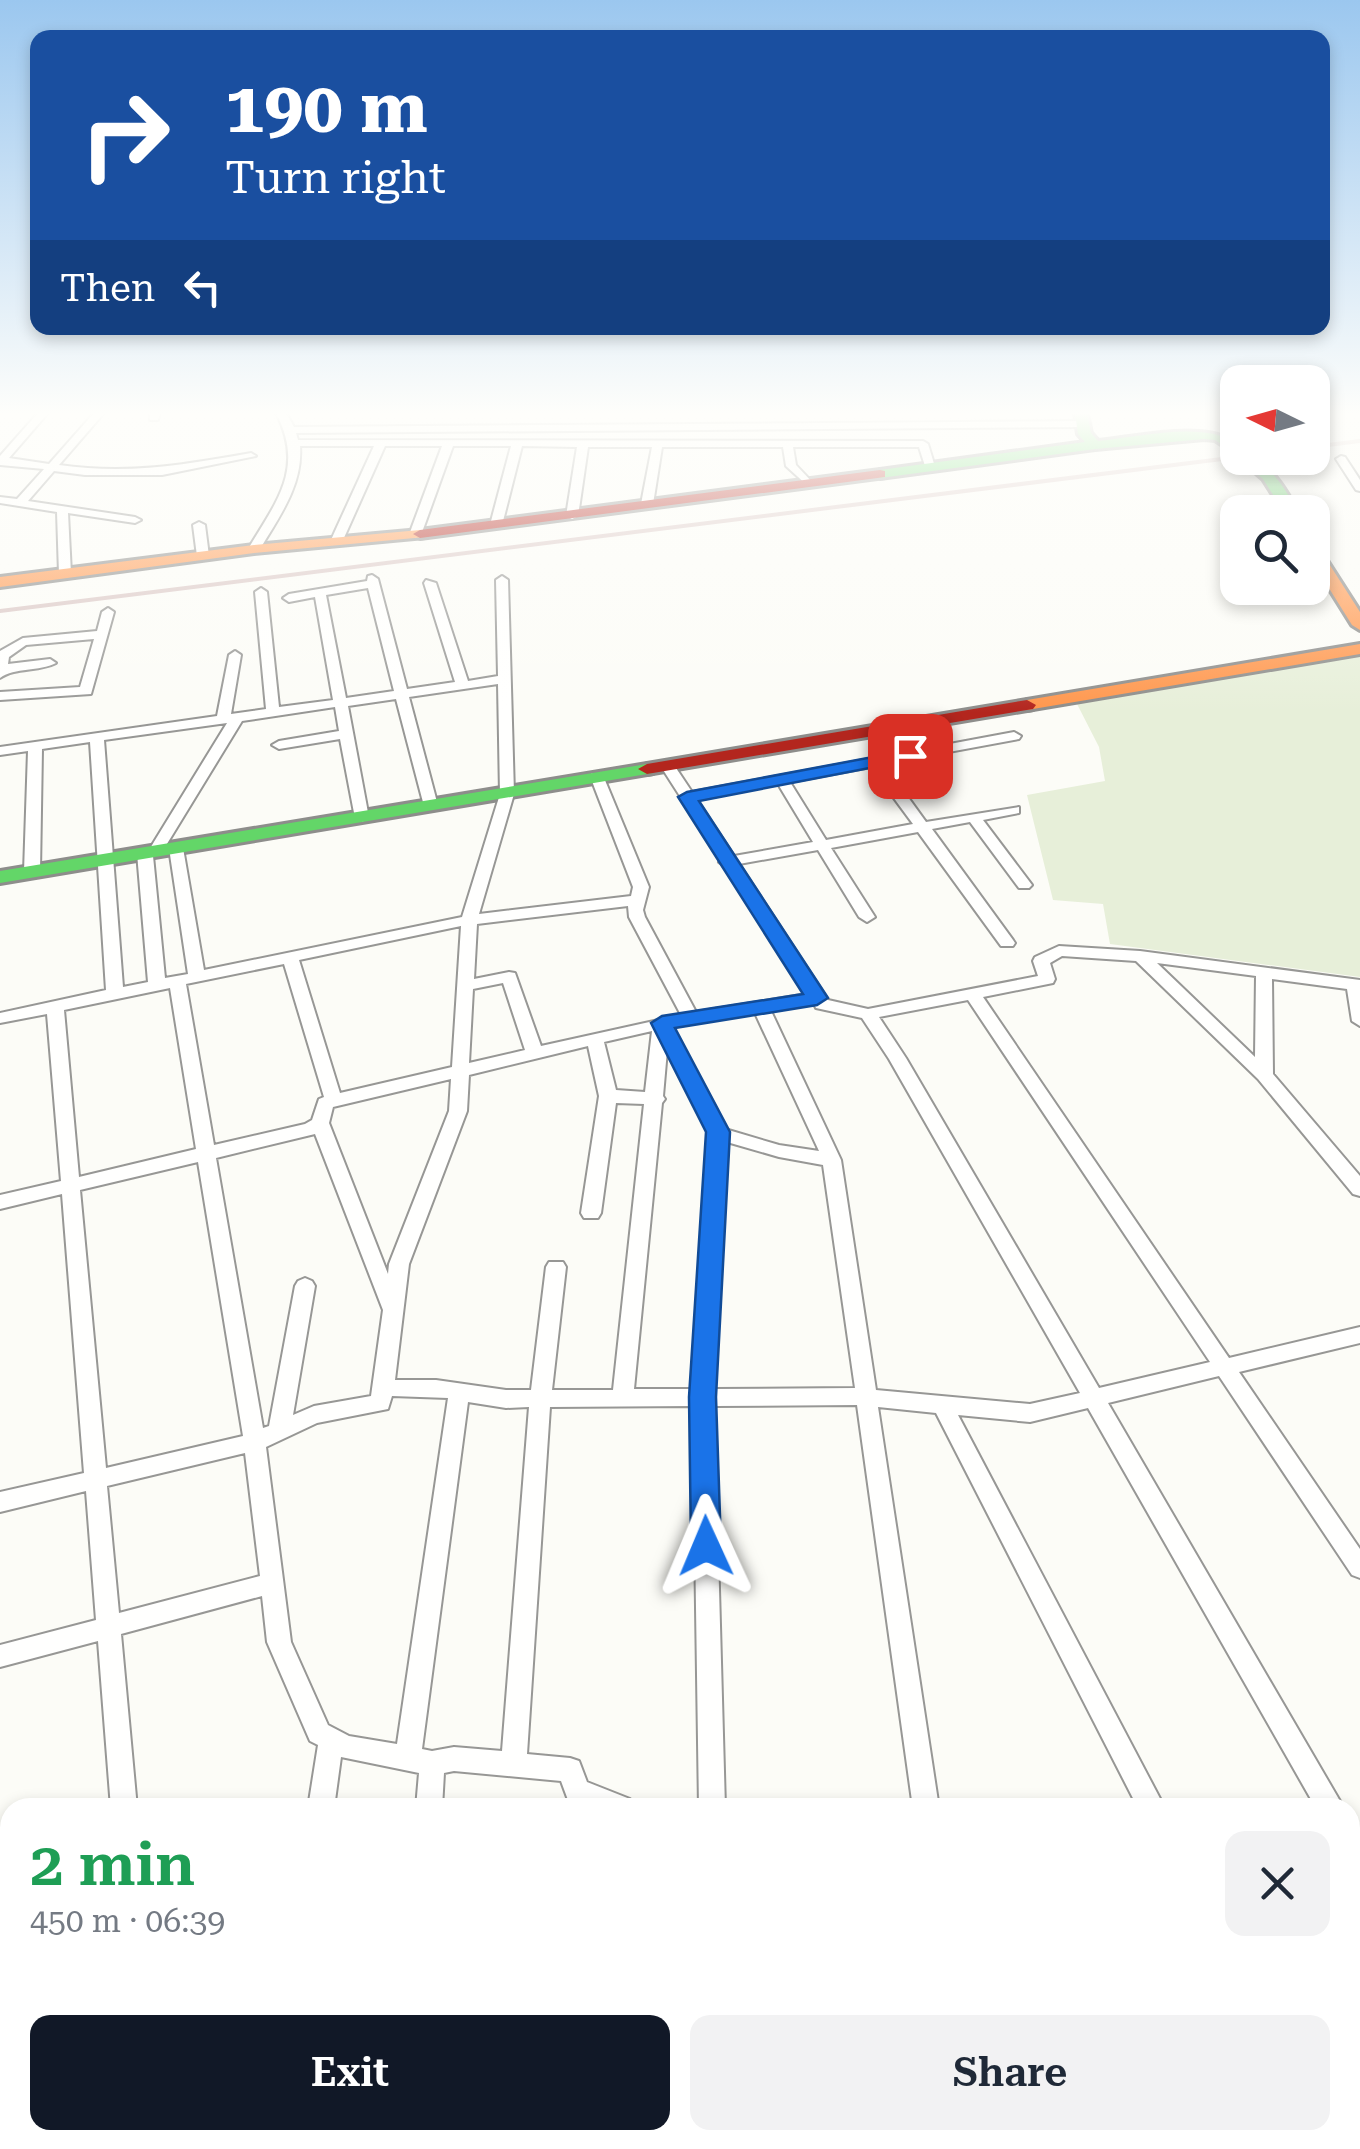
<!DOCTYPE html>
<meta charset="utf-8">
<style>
:root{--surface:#fff;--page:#f2f2f3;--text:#1f2937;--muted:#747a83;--accent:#111827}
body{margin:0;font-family:"Roboto Serif",serif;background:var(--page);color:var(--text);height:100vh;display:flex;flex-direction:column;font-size:38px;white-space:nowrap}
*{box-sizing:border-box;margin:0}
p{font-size:32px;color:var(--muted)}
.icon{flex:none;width:55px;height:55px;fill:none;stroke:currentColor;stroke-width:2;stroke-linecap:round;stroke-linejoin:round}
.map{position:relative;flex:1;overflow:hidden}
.drawer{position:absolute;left:0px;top:1798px;width:1360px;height:352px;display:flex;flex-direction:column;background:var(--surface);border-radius:30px 30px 0 0;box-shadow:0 5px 15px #0003}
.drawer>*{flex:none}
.banner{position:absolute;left:30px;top:30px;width:1300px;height:305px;border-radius:20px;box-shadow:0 5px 15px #0003;background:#1a4fa0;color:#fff;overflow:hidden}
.needle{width:65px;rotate:275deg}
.controls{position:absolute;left:1220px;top:365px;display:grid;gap:20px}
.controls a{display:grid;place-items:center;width:110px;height:110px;border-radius:20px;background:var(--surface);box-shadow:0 5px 15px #0003;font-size:50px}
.pin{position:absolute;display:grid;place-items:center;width:85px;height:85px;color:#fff;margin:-42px;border-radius:20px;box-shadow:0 5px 15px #0006}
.me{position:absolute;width:110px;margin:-55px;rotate:359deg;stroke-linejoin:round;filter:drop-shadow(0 0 8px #0008)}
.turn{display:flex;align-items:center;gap:35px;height:210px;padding:0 30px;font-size:45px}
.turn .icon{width:130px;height:130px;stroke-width:2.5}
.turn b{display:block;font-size:70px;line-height:85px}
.then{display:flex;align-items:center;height:95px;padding:0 30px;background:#0003;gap:20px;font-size:38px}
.round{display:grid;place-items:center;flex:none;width:105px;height:105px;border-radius:20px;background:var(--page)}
.overview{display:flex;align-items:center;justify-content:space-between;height:170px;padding:0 30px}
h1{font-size:60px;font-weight:600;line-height:75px;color:#1e9e55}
.button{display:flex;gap:20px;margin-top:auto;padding:20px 30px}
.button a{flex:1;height:115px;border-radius:20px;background:var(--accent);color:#fff;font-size:40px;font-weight:600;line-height:115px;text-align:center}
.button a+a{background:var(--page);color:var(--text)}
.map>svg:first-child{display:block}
</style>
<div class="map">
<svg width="1360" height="2149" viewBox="0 0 1360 2149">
<rect width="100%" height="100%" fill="#fcfcf7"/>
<path fill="#e7efd9" d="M1360 656V977L1110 944 1103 904 1053 900 1027 795 1105 781 1099 747 1076 702Z"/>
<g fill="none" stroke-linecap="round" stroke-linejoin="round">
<g stroke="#979795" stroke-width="4">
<path id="street" d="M38 413H48L9 458 49 464 94 413H104L59 465C128 475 183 465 251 453L256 456 162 475H85L54 471 28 501 135 517 141 520 135 523 68 513 71 574 65 578 59 574 57 512 0 503V497L17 499 44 469 0 465V456Z
M150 413H160L158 420H150Z
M276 413H286L294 427 1083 421 1088 424 1083 427 296 433 298 440 923 441 928 444 935 467 926 469 919 447H793L796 465 813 483 808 486 786 466 783 447H662L653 504 647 507 641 504 652 447H588L578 516 572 519 566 516 577 447 522 446 502 525 496 528 490 525 511 446H453L421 535 415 538 409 535 442 446H385L343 540 337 543 331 540 374 446H300C303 485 279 517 260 549L254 552 248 549C277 501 305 468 276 413Z
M1341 456 1345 457 1360 480V491L1356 490 1336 459Z
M199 522 205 525 209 556 203 559 197 556 193 525Z
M372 575 378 579 407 689 455 682 424 583 426 580 436 583 468 681 498 676 496 580 502 576 508 580 514 794 479 914 631 896 633 887 590 776 592 773H602L649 887 643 910 645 917 696 1012 807 994 725 866 719 862 721 860 660 765 662 762H672L692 792 1014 732 1021 736 1019 739 884 764 926 822 1019 807V813L983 820 1032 885 1029 888H1019L970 822 932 829 1013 940 1015 943 1013 946H1001L918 832 831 848 875 917 867 922 859 917 818 850 739 864 828 1000 868 1009 1038 976 1033 961 1035 957 1059 946 1140 951 1360 980V1026L1352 1021 1347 989 1272 979 1273 1074 1360 1176V1196L1353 1194 1258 1079 1136 961 1062 956 1050 963 1055 979 1053 983 983 997 1229 1358 1360 1327V1343L1239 1372 1360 1549V1578L1352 1575 1219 1376 1108 1403 1344 1808H1316L1088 1408 1030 1422 958 1415 1165 1808H1138L936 1413 878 1407 939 1808H913L857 1405 714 1406 725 1808H699L693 1406 550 1407 527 1754 570 1758 579 1761 587 1782 630 1799 634 1808H587L568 1800 561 1781 454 1771 444 1773 442 1808H416L419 1773 341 1757 334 1808H308L318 1745 310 1741 267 1642 262 1596 121 1634 137 1808H111L98 1641 0 1667V1645L96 1620 86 1491 0 1512V1492L84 1473 62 1194 0 1209V1195L61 1181 47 1014 0 1023V1013L106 990 90 742 42 749 40 872 32 877 24 872 28 751 0 755V747L217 716 229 655 235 651 241 655 231 714 266 709 255 592 261 588 267 592 279 707 333 700 315 597 289 602 283 598 289 594 367 581 368 576ZM368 588 394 691 346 698 326 595ZM498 684 500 794 462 917 204 970 183 848 176 844 169 848 188 974 165 978 153 856 162 852 242 721 335 707 339 731 279 741 272 745 279 749 340 739 355 818 362 822 369 818 348 706 396 699 424 806 431 810 438 806 409 697ZM227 723 149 850H140L137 853 148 982 123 987 104 740ZM871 767 913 824 826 840 790 782ZM778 784 813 842 734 856 697 800ZM628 906 629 917 681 1015 541 1046 515 973 509 972 474 979 477 924ZM461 926 452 1067 340 1093 299 960ZM1157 963 1256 976 1255 1057ZM284 964 324 1097 319 1099 312 1120 305 1124 214 1145 186 984ZM503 983 525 1050 469 1063 473 989ZM170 988 196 1149 79 1177 64 1010ZM968 1000 1210 1362 1099 1388 906 1058 879 1017ZM814 1004 816 1008 862 1018 889 1059 1080 1393 1030 1404 876 1390 841 1160 771 1011ZM755 1013 819 1151 779 1145 725 1129 672 1027ZM652 1031 645 1092 616 1090 604 1042ZM588 1046 599 1096 581 1213 584 1218H598L601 1213 616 1103 644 1104 613 1390H552L566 1267 563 1262H549L546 1267 531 1390H506L436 1380H395L409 1264 467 1111 469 1075ZM667 1050 709 1133 693 1389H634L662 1103 665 1099 663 1096ZM451 1079 449 1111 389 1264 388 1274 329 1123 333 1107ZM315 1134 383 1310 371 1396 314 1406 293 1415 315 1286 312 1281 305 1278 298 1281 295 1286 269 1426 263 1428 216 1158ZM727 1142 779 1157 823 1165 855 1388 714 1389ZM198 1162 243 1436 106 1468 80 1190ZM392 1396 448 1398 397 1744 349 1736 328 1725 291 1642 266 1447 317 1423 388 1409ZM468 1402 506 1408 529 1407 502 1751 454 1747 432 1751 422 1749ZM245 1453 260 1576 119 1613 107 1486Z
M108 608 114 612 91 694 0 700V692L80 687 94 639 26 645 9 657 8 664 50 659 56 663C39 672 15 667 0 678V651L23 638 97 631 102 612Z
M1350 1827 1360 1832V1870L1350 1865Z
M1350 2028 1360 2029V2057L1350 2056Z
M253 2140H283L281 2149H251Z
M392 2140H422L421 2149H391Z
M783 2140H813L814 2149H784Z
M883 2140H913V2149H883Z
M1077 2140H1107V2149H1077Z
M1262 2140H1292V2149H1262Z"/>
</g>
<g stroke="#8d8d8b" stroke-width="6">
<path id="fast" d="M1075 413H1087L1091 433 1098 441C1138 437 1205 420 1238 444V455L1215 440 1204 439 1095 449 880 478 873 474 880 470 1085 442 1078 434Z
M1239 458C1269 458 1285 489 1298 512H1284L1263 479Z
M647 764 656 769 653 773 0 883V871Z
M109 2140H164L168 2149H113Z"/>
</g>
<g stroke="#8d8d8b" stroke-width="6">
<path id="slow" d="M420 530 427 534 425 537 254 553 0 587V577L254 545Z
M1312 544 1317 545 1360 612V630L1352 625 1312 561Z
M1360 644V654L1027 710 1018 705 1027 700Z"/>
</g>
<g stroke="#8d8d8b" stroke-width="6">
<path id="jam" d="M880 470 885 471V477L420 538 413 534 420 530Z
M1027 700 1036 705 1033 709 647 774 638 769 647 764Z
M0 2064 10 2069V2108L0 2103Z"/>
</g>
<use href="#street" fill="#fffffe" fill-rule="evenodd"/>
<use href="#fast" fill="#63d668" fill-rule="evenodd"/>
<use href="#slow" fill="#ff974d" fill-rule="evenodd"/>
<use href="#jam" fill="#b3261e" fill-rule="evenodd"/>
<path stroke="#dac6c4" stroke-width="4" d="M1312 447 1360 441
M0 611 1238 457"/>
</g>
<linearGradient id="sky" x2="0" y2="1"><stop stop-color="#9bc7ef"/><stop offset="0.58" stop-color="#fefefb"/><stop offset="1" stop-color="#fefefb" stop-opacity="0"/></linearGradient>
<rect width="1360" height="713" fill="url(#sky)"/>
<path fill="#1a73e8" stroke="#114b97" stroke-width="2.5" d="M910 750 916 752V759L699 801 828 998 817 1005 675 1028 730 1132 716 1397 721 1546 716 1556 706 1559 696 1556 691 1546 689 1397 706 1132 651 1023 662 1016 803 994 678 797 687 792Z"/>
</svg>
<div class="controls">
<a><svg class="needle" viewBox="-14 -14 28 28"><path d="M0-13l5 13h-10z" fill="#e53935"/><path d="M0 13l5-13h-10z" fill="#747a83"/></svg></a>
<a><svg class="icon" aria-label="search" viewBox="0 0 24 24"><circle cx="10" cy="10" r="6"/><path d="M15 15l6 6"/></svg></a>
</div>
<div class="pin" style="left:910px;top:756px;background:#d93025"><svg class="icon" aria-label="arrive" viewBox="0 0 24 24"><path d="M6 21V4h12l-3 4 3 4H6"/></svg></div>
<svg class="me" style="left:706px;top:1546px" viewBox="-20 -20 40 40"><path d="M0-17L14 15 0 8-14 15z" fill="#1a73e8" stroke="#fff" stroke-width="4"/></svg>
<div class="banner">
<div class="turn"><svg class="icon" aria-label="right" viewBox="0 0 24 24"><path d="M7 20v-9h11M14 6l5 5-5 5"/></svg><div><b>190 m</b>Turn right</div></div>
<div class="then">Then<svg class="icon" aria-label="left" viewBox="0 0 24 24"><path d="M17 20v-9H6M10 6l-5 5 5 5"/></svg></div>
</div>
<section class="drawer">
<div class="overview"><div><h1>2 min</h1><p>450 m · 06:39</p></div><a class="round"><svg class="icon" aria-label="close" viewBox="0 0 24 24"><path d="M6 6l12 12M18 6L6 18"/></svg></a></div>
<div class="button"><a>Exit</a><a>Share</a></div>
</section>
</div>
